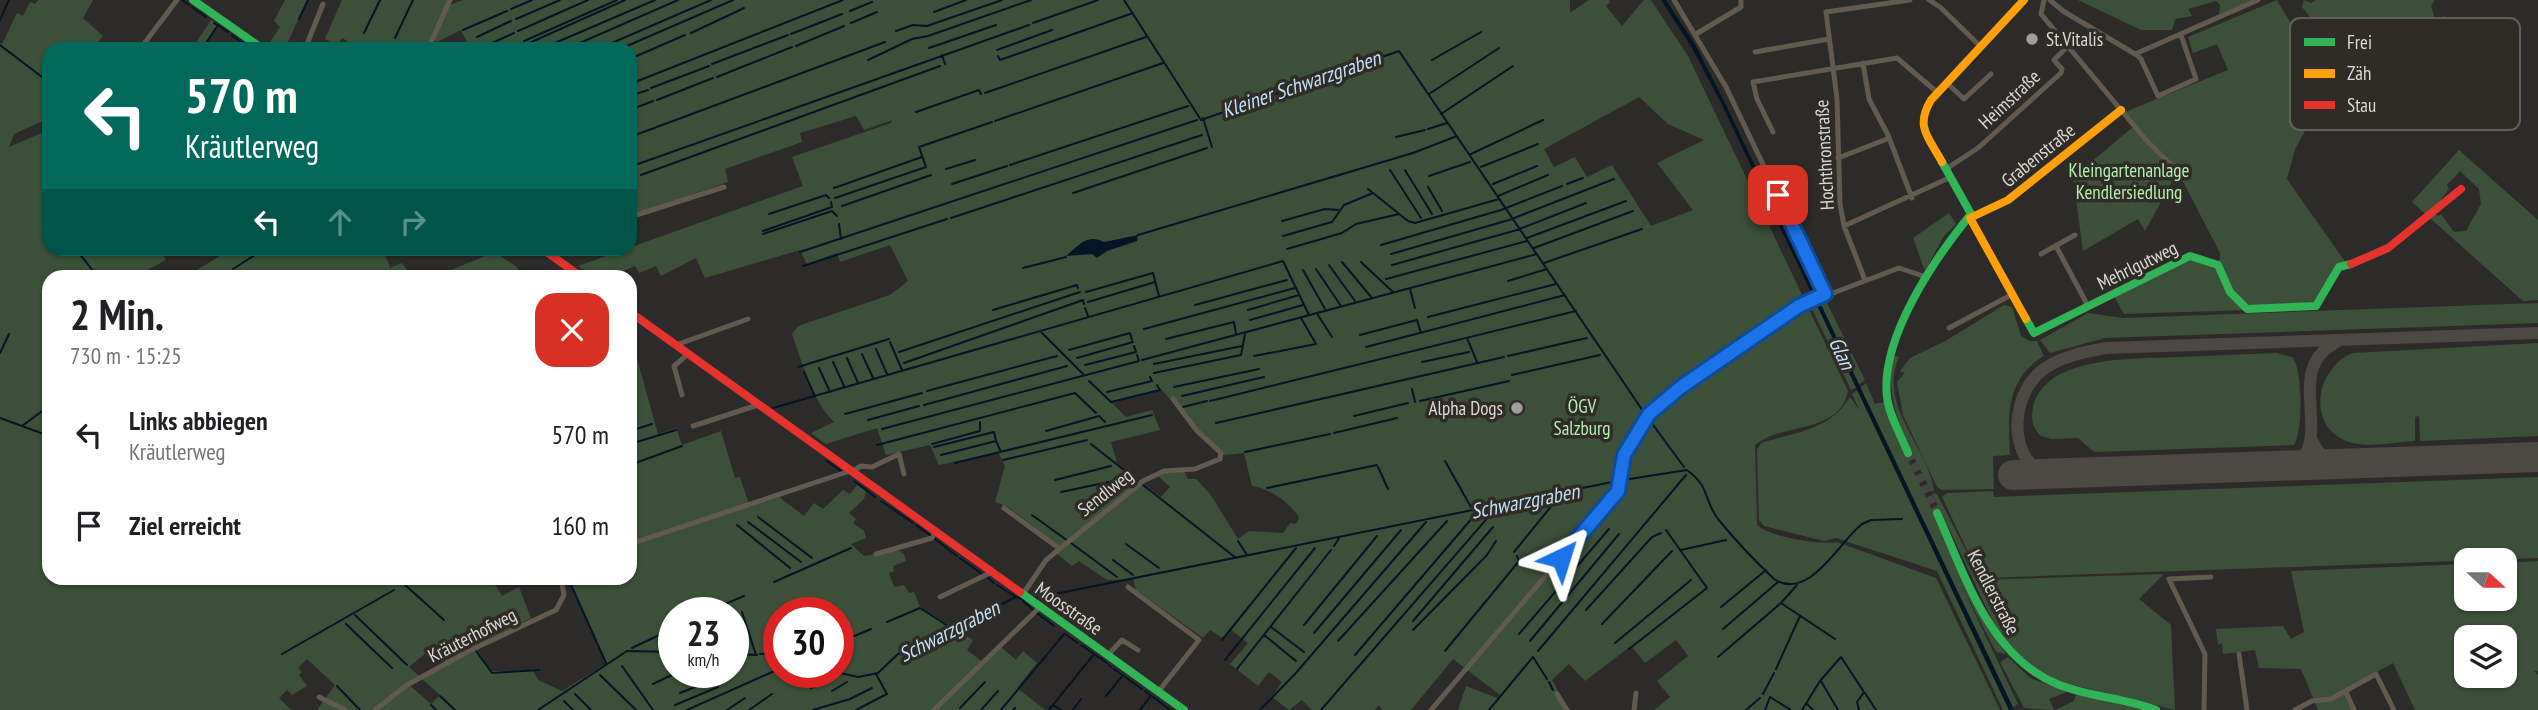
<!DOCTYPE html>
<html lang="de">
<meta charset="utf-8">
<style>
:root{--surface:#fff;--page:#f6f6f6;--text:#202124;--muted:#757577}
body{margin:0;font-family:"PT Sans Narrow",sans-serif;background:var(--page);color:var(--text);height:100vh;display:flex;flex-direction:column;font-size:26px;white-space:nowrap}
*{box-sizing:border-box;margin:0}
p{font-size:23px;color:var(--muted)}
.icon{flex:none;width:38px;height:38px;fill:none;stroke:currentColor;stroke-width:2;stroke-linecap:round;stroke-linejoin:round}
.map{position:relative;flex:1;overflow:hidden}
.drawer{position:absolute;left:42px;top:270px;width:595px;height:315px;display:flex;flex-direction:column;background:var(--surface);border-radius:21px;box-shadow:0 2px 5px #0004}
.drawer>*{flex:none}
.hud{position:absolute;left:42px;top:42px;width:595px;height:214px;border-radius:21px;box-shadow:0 2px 5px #0004;background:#00695c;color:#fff;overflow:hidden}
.needle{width:46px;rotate:111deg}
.fabs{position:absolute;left:2454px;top:548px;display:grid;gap:14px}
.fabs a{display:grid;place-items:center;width:63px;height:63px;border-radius:14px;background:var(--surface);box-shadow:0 2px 5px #0004;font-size:35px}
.speed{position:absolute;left:658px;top:597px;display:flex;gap:14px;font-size:35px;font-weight:700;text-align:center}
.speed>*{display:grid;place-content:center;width:91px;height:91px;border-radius:50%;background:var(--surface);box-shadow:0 2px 5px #0004;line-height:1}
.speed small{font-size:18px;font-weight:400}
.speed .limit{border:10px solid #d22;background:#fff;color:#111}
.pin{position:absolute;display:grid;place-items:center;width:60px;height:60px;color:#fff;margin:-30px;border-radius:14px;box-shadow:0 4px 10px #0006}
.me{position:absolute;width:77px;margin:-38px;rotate:41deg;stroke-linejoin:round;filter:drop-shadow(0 0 5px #0008)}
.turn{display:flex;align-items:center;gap:24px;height:147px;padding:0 28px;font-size:32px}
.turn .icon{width:91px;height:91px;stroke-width:2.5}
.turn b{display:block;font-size:49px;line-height:60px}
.lanes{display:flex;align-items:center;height:66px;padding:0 28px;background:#0003;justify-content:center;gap:35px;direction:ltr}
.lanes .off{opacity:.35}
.round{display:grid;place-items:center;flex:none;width:74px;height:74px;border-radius:21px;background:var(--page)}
.overview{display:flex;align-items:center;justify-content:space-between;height:119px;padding:0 28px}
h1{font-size:42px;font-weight:700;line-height:52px}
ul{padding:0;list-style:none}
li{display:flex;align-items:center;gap:21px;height:91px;padding:0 28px}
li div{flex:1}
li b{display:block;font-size:26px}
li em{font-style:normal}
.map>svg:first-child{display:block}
</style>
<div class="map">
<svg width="2538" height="710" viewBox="0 0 2538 710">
<rect width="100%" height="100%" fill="#2d2b29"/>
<path fill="#3c5039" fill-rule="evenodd" d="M38 0H93L83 18 103 36 92 49H49V118L14 134 9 147 49 130V248L159 249 166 260 136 276H49V578H491L502 596 519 587 531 618 475 646 490 671H533L538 680 562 691 606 664 568 578H630V357L636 355 658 434 676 428 682 445 721 431 735 478 740 477 750 507 779 497 804 516 814 503 823 509 843 490 850 494 858 484 866 491 864 499 849 513 856 519 853 523 864 531 866 538 851 544 864 556 898 550 904 554 906 561 893 566 894 571 889 573 894 587 904 585 909 593 914 592 920 607 973 640 967 650 981 661 1000 646 1016 660 1023 651 1037 663 1017 688 1045 710H317L335 685 307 659 298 668 302 672 299 675 307 686 292 695 287 690 279 698 291 710H0V43L2 44 17 13 23 16 30 2 35 4ZM674 612H733V672H674ZM779 612H838V672H779ZM432 648 448 664 422 679 440 695 431 704 408 684 420 677 409 667Z
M285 0H307L287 44 282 42 278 48 269 44 280 27 274 21Z
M342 0H450L428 49H373L360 42 357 49H347L349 42 342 38 337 45 325 39Z
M463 0H1570V13L1589 0H1609L1610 2 1606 6 1622 26 1644 0H1651L1688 56 1848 391C1839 435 1782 422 1755 445L1757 525C1770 537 1820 545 1837 542L1936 578 2000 710H1654L1670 697 1657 681 1688 656 1676 640 1645 663 1631 646 1585 681 1569 664 1552 680 1569 710H1458L1466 686 1497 698 1500 695 1453 659 1411 710H1382L1379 705 1375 710H1312L1302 700 1289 710 1272 697 1282 682 1269 672 1258 686 1230 664 1248 643 1230 629 1223 638 1210 630 1203 638 1136 590 1133 579 1107 580 1079 561 1072 566 1056 553 1059 546 1008 507 995 502 1005 466 998 452 939 465 930 445 886 455 877 428 826 444 811 433 834 422C811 399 803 364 792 334L798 326 890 295 908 281 890 245 840 262 837 253 807 264 800 250 705 278 696 258 661 276 656 266 639 273 635 266C611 276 602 283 578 266L803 186 792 157 891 123 892 120 864 130 856 116 800 133 802 142 725 169 728 182 630 216V49H470L461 30 437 42 434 40 450 5ZM1639 97 1668 124 1704 140 1657 163 1693 210 1651 226 1612 165 1587 177 1575 157 1554 167 1544 149ZM1161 389 1210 444 1224 455 1244 453 1252 486C1269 488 1291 503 1299 518L1296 524 1290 523 1283 533 1249 531 1238 539 1210 494 1196 479H1188L1183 469 1157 475 1170 487 1161 497 1117 463 1111 442 1160 430 1152 410 1126 417 1111 402Z
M2078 0H2252L2219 15 2220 5 2216 1 2188 9 2192 16 2175 19 2172 30H2141Z
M2277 0C2284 15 2299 30 2300 43L2310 41 2319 45V50L2329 51 2341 34 2333 24 2329 26 2319 18 2310 17 2302 7 2304 0 2311 3 2316 0H2435L2431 6 2434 15 2431 23 2445 16 2447 19 2446 27 2418 50 2412 49 2403 63 2395 65 2390 75 2373 78 2369 86 2354 97 2311 120 2295 149 2287 179 2346 263 2320 302 2246 310 2124 314 2114 296 2190 258 2214 264 2220 259V253L2177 170 2158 152 2125 112 2228 70 2217 44 2193 53 2188 37Z
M211 20 218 24 207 42 218 49H192Z
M2133 127 2176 175 2145 231 2138 219 2083 251 2073 177Z
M2459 150 2538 220V300L2523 301 2412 202ZM2460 171 2479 189 2481 204 2466 231 2454 232 2441 214 2438 216 2432 211 2449 189 2447 185Z
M1949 213 1956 224 1944 236 1925 271 1913 238Z
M233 248 383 249 390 268 402 263 411 276H187Z
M495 252 518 268 517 276H436Z
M1824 297 1865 380 1859 385 1818 299Z
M1815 301 1856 387 1851 390 1811 307Z
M2538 303V323L2105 338 2050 353 2040 340 2088 313 2123 318Z
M2004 305 2012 307 2021 336 2030 341H2037L2044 356C2005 379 2008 417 2010 455L1993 456 1994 489 1942 490 1937 487 1903 415 1897 382 1905 373 1900 371 1910 358 1947 340Z
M2538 343V436L2420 441 2419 416 2415 417V441C2396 442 2367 448 2349 442 2305 427 2316 367 2353 353Z
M2276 353 2292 357C2303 368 2303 432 2294 445L2094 452 2078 438 2052 439 2041 436C2032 428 2031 418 2033 407 2045 354 2139 359 2180 357 2212 356 2244 354 2276 353Z
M1892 355 1899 357C1877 406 1929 448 1934 491H1931C1908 444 1885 409 1892 355Z
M1866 383 1875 404 1885 402 1897 437 1988 627 2006 654 1996 652 1960 582 2018 704 2013 707 1860 388Z
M1857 390 2009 710H2003L1937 571 1836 538 1824 541 1764 526 1759 520 1757 450 1761 443C1796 432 1830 430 1850 397L1860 411 1852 394Z
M2538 477V558L1986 578 1977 571 1942 497 1947 493 1993 491 1994 497Z
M1932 493 1937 494 1981 580 2164 574 2139 599 2171 625 2175 710 2057 681 2024 663 1996 628Z
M2538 561V671H2534L2538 675V710H2415L2393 663 2344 691 2353 710H2318L2301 669 2259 668 2255 650 2223 654 2222 643 2218 645 2216 629 2283 626 2291 639 2304 632 2291 571 2466 564V598H2504V563ZM2466 637H2504V676H2466Z
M2008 657 2030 678 2067 692 2049 699 2054 710 2024 708 2000 662Z
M2076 694 2143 710H2055L2074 701Z"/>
<path fill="#041626" d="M1661 0H1666L1696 46 1725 103 2014 710H2009L1722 105 1692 48Z
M1138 235 1137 241 1107 251 1097 258 1092 254 1066 256C1078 246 1087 233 1104 242Z"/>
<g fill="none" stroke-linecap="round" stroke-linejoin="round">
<path stroke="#041626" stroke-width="2" d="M182 0 189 5
M1124 0 1201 120 1399 51 1645 414
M192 7 206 17
M511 9 532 0
M850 11 872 2
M934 12 966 0
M299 19 308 0
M516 19 560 0
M0 20 9 0
M214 23 228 32
M851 23 877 12
M1033 23 1098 0
M463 30 507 11
M518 31 588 0
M896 31 913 25 927 26 1002 0
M364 33 380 0
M691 33 744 8
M791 34 842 14
M232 35 238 40
M477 37 511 21
M395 38 413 0
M240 41 251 49
M524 41 617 0
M206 43 218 25
M527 44 625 0
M0 45 46 80
M796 46 844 26
M481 48 514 33
M929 48 996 25
M203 49 204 48
M505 49 518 44
M513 49 520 46
M541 49 655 0
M566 49 678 0
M598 49 711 0
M620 49 733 0
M997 50 1052 30
M942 55 945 64
M998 56 1000 60 1133 13
M632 58 685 35
M868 60 912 39 928 36 1031 0
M1432 60 1481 32
M712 64 788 35
M717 77 792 47
M630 84 843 0
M651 88 709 66
M985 93 1146 37
M1429 94 1499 48
M630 96 648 90
M657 100 713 78
M630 110 653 101
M916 112 979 90 981 94
M1441 114 1513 66
M1203 118 1212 147
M995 121 1163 63
M1428 129 1447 123
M630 137 885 42
M1396 137 1425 130
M1471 154 1543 120
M638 164 1029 25
M1010 165 1188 106
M1481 167 1538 144
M946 169 975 160
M1390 170 1421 218
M1405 170 1432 214
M641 175 940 66
M1429 176 1470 162
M952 184 1007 166
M1493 184 1537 166
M1567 184 1583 178
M1428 187 1442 211
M834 188 922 157
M1368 189 1408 221 1415 223 1499 199
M1073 193 1207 148
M1498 196 1548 175
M835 198 926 167 919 147 992 122
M842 206 931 175
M769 214 826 195 829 198
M951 218 1202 135
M1282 221 1325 209 1338 210
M839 224 841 239
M763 231 832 207 831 202
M763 234 832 211 837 216
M1138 235 1413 153 1457 136
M1283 236 1332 222 1344 205 1373 193
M1527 238 1626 201
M1381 245 1501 210 1562 186
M75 248 97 276
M1534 248 1633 211
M1287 249 1342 233 1356 224 1399 214
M800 252 1197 120
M1391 254 1509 220 1614 179
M1342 262 1372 298
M1361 262 1393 292
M1544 263 1642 229
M1329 265 1355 301
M1392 265 1517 230 1586 203
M803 266 947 219
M1023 268 1066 257
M233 269 266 248
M1316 269 1341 306
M1303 270 1325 309
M1386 279 1527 241
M1508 281 1547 269
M1410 289 1415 308
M1086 292 1153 273 1159 296
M1088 302 1155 282
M1195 305 1287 280
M1085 308 1088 316
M993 310 1077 285 1078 288
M1248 310 1299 295
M1318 315 1332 337
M1428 317 1556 284
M1250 320 1303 305
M1144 329 1295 288
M1041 332 1084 375
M1360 335 1417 320 1421 333
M1467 338 1477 362
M1166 339 1234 322 1236 334
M890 342 902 370
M1366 347 1565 295
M876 349 887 374
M1069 350 1130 333 1132 340
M899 352 1080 292
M0 353 9 334
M862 354 873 378
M1254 356 1316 344 1301 318
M1508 356 1587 338
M847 358 858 383
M1077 358 1133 342
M1142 360 1537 254
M833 362 844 386
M1422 362 1469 352
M904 363 1083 300 1084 304
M1154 364 1242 346
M1085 365 1136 352 1134 346
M798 367 889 339
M819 368 830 392
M804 372 815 396
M1154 373 1241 355 1245 334
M1512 375 1600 355
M1089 381 1111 402 1160 390 1157 385
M1174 387 1259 369
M1412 389 1415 402
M927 391 1057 356
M1107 392 1152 381 1150 377
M1182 396 1264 377
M1210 401 1576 311
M1420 401 1509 381
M924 405 1067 366
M1183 407 1207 401
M773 408 1283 261 1309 315
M845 414 922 393
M1354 416 1408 403
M0 418 49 436
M1648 418 1684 467
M868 420 919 406
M1216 423 1504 357
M22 426 49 406
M882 429 1139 361 1137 355
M630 431 652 424
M1046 431 1099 416 1105 422
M1334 433 1397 418
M630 444 676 430
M932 444 980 431V422
M1091 444 1236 558
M877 445 1075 393 1096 413
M934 447 994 432 996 441
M1245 452 1330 434
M941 455 996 441 1001 452
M1003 460 1087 440
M827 461 841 471
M1445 461 1472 509
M955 463 1152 415
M630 465 682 446
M1378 467 1388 489
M1055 480 1111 466
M1623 480 1687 470C1711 488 1703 499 1718 519 1735 540 1754 560 1774 579 1809 602 1839 542 1862 524L1871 520 1902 519
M854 481 875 497
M1267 488 1377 465
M1061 492 1128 478
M881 501 913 523
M1032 515 1068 541
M758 517 812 558
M748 522 801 562
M737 525 790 568
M916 525 931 536
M935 539 957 556
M1238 541 1247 555
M1071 543 1117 577
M1126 544 1159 568
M1334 546 1339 538
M1681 550 1726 540
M1514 552 1562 493
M960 558 982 574
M1113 560 1133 575
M392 578 399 580
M568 578 606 663
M988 578 994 583
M774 582 851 548
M404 584 444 620
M997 585 1016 597
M1035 598 1617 481
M1023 601 1033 610
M1781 603 1835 639
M1721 607 1766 570
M1586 610 1652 537 1661 533
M706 612 744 596
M742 612 756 655
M1037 613 1054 626
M355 615 407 665
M1413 621 1493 527
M887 622 920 608 948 626
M346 624 392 668
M1602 624 1672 551
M1304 625 1377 536
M1271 627 1304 652
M1723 629 1778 582
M1413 630 1487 555 1496 541
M1314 633 1401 530
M1065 634 1078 643
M1519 634 1609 529
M1264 635 1296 661
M1222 640 1296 548
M1338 641 1447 521
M1530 641 1619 534
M467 642 471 646
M838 643 871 629
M1615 643 1691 580
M1081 645 1107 663
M632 648 674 628
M1629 649 1707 588 1666 530
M476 651 492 673 539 670
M1445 651 1519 561 1517 556
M1538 651 1686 475
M282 654 394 590
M733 654 757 655
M760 654 779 653
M1355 655 1474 516
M1718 657 1781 603 1797 585
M1225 660 1315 548
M1109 665 1111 667
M622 666 653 710
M1114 669 1142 689
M1237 669 1331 550
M1776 669 1800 616
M835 672 858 677 878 673 898 654 936 641 953 624 971 619 1016 597 1025 600
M600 675 636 710
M1821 681 1838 710
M1549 682 1553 690
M653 684 678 672
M337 686 360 710
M811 688 832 678
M832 691 847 682
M1145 691 1169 709
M680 693 715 679
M1865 693 1876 710
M575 694 591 710
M1763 694 1774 673
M440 696 455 710
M1106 696 1123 675
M564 701 573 710
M1807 704 1813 710
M431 705 436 710
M675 705 718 687
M1053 705 1061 710
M960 708 985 682
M538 710 627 651 674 652
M687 710 779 669
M727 710 745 698
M749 710 772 694
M813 710 850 699 872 688
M856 710 887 694 876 674
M981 710 998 691
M1001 710 1064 634
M1013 710 1015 708
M1049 710 1094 654
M1073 710 1081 699
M1140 710 1150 697
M1260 710 1295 674 1426 522
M1321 710 1497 507
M1489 710 1533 657 1547 679
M1746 710 1760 698
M1765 710 1770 697 1791 710
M1802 710 1820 681 1841 657 1864 692 1857 702 1859 710"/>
<path stroke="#4c4844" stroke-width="12" d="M2311 439 2323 459 2339 464
M2294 466C2336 438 2281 369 2337 342
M2045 474C2006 457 2011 392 2044 369 2062 356 2085 352 2106 348L2538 333"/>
<path stroke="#4c4844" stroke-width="30" d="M2013 475 2538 457"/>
<path stroke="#474543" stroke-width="8" stroke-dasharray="8 4" stroke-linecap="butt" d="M1908 453 1937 513"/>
<path stroke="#625a4f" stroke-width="5" d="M1674 0 1726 87 1825 294
M1929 0 1940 7 1981 47
M2044 0 2041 14 2146 140 2171 165
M2050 0 2063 11 2135 54 2258 0
M1696 34 1741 7V0
M140 49 177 0
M305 49 323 4
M428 49 450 0
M1755 52 1829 39
M2136 54 2141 59 2158 96 2196 79 2181 35
M1863 63 1869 99 1888 135 1912 198
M1947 83 1964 99 1991 74
M1773 132 1757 99 1753 82 1897 58 1938 93
M1838 158 1887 139
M1946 169 1978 148 2061 73 2062 69 2054 60 2069 45
M630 217 724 187
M1844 226 1951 177
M2056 246 2088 306
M2041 254 2075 235
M1865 280 1844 226 1840 204 1837 99 1826 12 1910 0
M1949 328 2013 294
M676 345 748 319
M682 395 674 366 688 354
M693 426 758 405
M851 472 861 466 872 467 899 454 904 474
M1004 508 1060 549
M630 544 850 471
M876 554 932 538 935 532
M1128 587 1199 640 1158 692
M1023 594 1046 560 1143 481 1164 471 1195 469 1220 459 1221 453 1197 431 1173 399
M940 597 992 572
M2239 654 2247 710
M1108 655 1122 640 1138 650
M2346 692 2354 710
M1557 694 1567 710
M319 697 345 710
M375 710 407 685 471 650 556 610 564 595 561 578
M934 710 1040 607
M1431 710 1618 491 1627 450 1645 418 1661 401 1799 306 1899 268 1926 277
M1634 710 1636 693
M2204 710 2205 654 2169 579 2211 577
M2295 710 2312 701 2331 699 2376 674 2394 710"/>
<path stroke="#30b455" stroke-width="8" d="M193 0 263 49
M2026 319 2034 333 2190 256 2218 265 2230 292 2247 309 2316 306 2339 267 2351 264
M1908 453C1901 436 1889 415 1887 397 1880 338 1935 258 1971 214L1942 162
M1937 513C1965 575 1989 656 2057 684 2089 697 2124 698 2156 710
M1020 592 1184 710"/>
<path stroke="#ff9f0a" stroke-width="8" d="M1942 162C1928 136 1915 127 1931 100L2024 0
M2026 319 1970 218 2008 200 2121 110"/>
<path stroke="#e5322d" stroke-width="8" d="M541 248 580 276
M2351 264 2388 248 2461 189
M630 312 1020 592"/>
</g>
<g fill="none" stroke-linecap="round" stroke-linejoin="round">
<g stroke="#114b97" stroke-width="18">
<path id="route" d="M1561 558 1618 491 1624 455 1649 414 1681 387 1799 306 1825 294 1778 195"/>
</g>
<use href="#route" stroke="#1a73e8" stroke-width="12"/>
</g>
<g fill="#9f9d9a" stroke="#2f2c27" stroke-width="2.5">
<circle cx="2032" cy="39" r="7"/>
<circle cx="1517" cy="408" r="7"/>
</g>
<g text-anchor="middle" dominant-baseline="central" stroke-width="7" stroke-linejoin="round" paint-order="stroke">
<g font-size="19" fill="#dcdad7" stroke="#2f2c27" text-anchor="start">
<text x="2046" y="39">St.Vitalis</text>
<text x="1503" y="408" text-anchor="end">Alpha Dogs</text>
</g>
<g font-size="19" fill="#dcdad7" stroke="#2f2c27">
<text transform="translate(2009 99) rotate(-43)">Heimstraße</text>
<text transform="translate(1824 155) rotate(-93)">Hochthronstraße</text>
<text transform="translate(2038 155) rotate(-39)">Grabenstraße</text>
<text transform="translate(2137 265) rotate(-26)">Mehrlgutweg</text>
<text transform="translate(1105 492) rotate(-38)">Sendlweg</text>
<text transform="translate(1994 592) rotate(63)">Kendlerstraße</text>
<text transform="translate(1069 608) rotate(35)">Moosstraße</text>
<text transform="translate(472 635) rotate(-27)">Kräuterhofweg</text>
</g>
<g font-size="19" fill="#b3f0ac" stroke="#2f2c27">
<text x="2129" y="170">Kleingartenanlage<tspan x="2129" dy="22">Kendlersiedlung</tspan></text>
<text x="1582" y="406">ÖGV<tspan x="1582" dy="22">Salzburg</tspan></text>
</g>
<g font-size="21" font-style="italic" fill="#c2dff6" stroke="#2f2c27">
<text transform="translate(1301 84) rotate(-19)">Kleiner Schwarzgraben</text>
<text transform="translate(1842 353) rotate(65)">Glan</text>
<text transform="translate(1525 501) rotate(-11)">Schwarzgraben</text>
<text transform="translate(949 631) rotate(-27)">Schwarzgraben</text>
</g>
</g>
<rect x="2290" y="18" width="230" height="112" rx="10" fill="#2f2c27" stroke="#63605c" stroke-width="2"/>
<rect x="2304" y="38" width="31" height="8" fill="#30b455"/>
<rect x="2304" y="69" width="31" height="9" fill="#ff9f0a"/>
<rect x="2304" y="101" width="31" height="8" fill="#e5322d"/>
<g font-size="19" fill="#dcdad7">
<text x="2347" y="49">Frei</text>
<text x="2347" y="80">Zäh</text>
<text x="2347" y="112">Stau</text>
</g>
</svg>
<div class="fabs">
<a><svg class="needle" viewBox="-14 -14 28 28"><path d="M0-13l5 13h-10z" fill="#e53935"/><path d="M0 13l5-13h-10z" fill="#757577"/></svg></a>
<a><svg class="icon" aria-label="layers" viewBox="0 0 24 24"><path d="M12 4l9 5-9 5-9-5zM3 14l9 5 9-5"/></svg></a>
</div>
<div class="speed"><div>23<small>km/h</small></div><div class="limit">30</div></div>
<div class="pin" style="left:1778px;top:195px;background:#d93025"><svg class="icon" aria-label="arrive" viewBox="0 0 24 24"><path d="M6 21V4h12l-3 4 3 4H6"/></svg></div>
<svg class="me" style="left:1561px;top:558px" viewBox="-20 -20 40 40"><path d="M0-17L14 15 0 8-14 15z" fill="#1a73e8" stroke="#fff" stroke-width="4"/></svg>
<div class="hud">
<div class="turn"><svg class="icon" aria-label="left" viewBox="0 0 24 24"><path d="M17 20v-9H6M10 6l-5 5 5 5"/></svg><div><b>570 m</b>Kräutlerweg</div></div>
<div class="lanes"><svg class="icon" aria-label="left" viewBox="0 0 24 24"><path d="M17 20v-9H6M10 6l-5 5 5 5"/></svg><svg class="icon off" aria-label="ahead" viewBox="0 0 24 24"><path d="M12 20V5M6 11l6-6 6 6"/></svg><svg class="icon off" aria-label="right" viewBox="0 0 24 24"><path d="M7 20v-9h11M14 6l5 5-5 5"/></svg></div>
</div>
<section class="drawer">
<div class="overview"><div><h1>2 Min.</h1><p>730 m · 15:25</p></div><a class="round" style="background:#d93025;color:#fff"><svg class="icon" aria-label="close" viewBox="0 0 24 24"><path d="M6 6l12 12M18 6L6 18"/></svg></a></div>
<ul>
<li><svg class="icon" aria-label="left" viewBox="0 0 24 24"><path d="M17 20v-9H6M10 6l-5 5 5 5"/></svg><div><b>Links abbiegen</b><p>Kräutlerweg</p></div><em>570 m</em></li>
<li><svg class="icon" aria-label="arrive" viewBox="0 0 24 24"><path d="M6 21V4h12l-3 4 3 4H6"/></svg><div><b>Ziel erreicht</b></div><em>160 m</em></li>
</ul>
</section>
</div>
